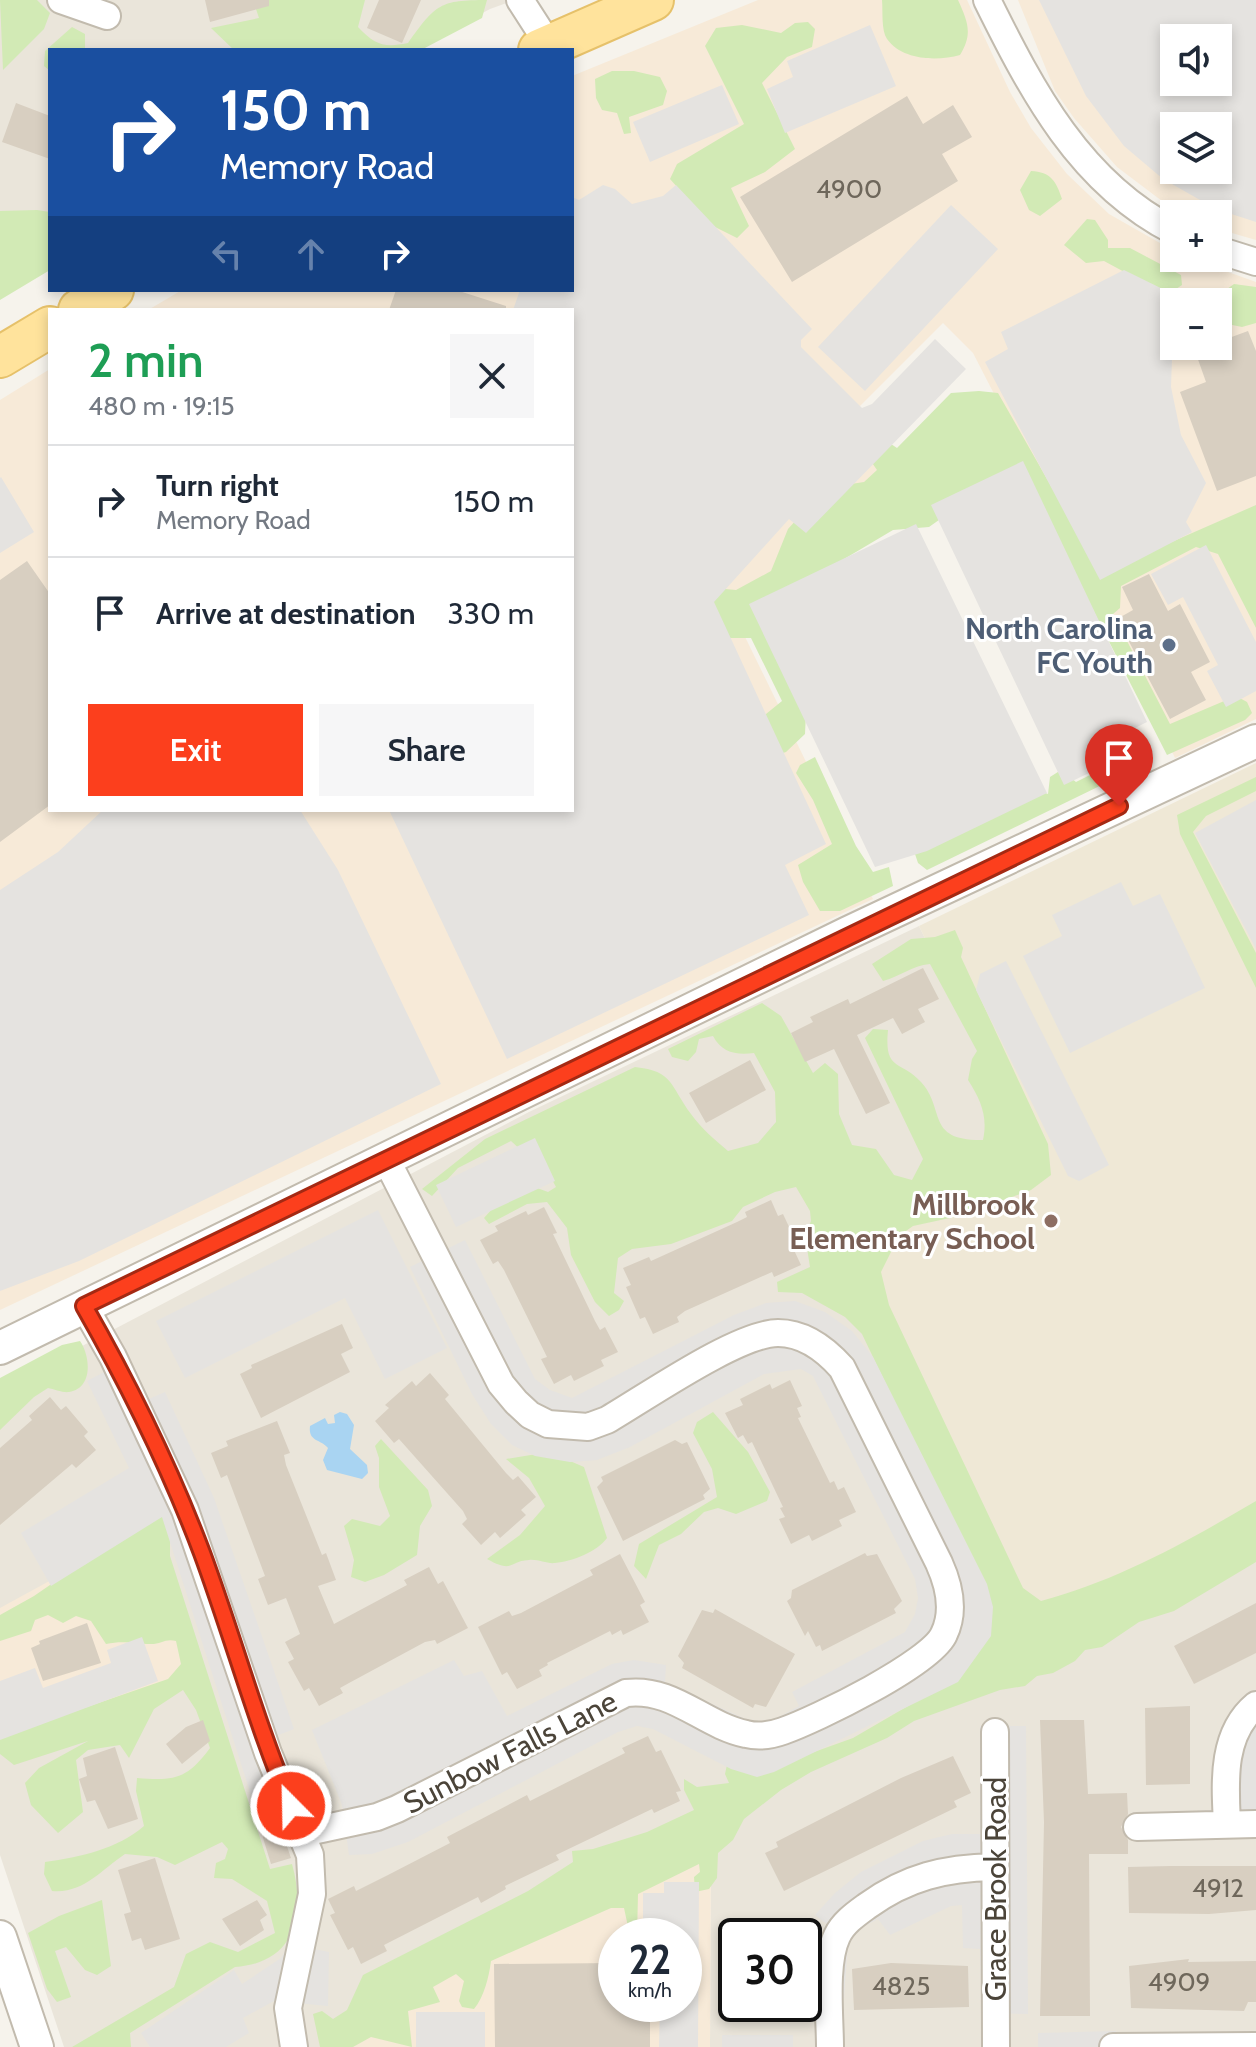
<!DOCTYPE html>
<meta charset="utf-8">
<style>
:root{--surface:#fff;--page:#f6f6f7;--text:#1f2937;--muted:#747a83;--line:#e0e1e3;--accent:#fc3f1d}
body{margin:0;font-family:Cabin,sans-serif;background:var(--page);color:var(--text);height:100vh;display:flex;flex-direction:column;font-size:30px;white-space:nowrap}
*{box-sizing:border-box;margin:0}
p{font-size:26px;color:var(--muted)}
.icon{flex:none;width:44px;height:44px;fill:none;stroke:currentColor;stroke-width:2;stroke-linecap:round;stroke-linejoin:round}
.map{position:relative;flex:1;overflow:hidden}
.sheet{position:absolute;left:48px;top:308px;width:526px;height:504px;display:flex;flex-direction:column;background:var(--surface);border-radius:0px;box-shadow:0 4px 12px #0003}
.sheet>*{flex:none}
.top-card{position:absolute;left:48px;top:48px;width:526px;height:244px;border-radius:0px;box-shadow:0 4px 12px #0003;background:#1a4fa0;color:#fff;overflow:hidden}
.fabs{position:absolute;left:1160px;top:24px;display:grid;gap:16px}
.fabs a{display:grid;place-items:center;width:72px;height:72px;border-radius:0px;background:var(--surface);box-shadow:0 4px 12px #0003;font-size:40px}
.speed{position:absolute;left:598px;top:1918px;display:flex;gap:16px;font-size:40px;font-weight:700;text-align:center}
.speed>*{display:grid;place-content:center;width:104px;height:104px;border-radius:50%;background:var(--surface);box-shadow:0 4px 12px #0003;line-height:1}
.speed small{font-size:20px;font-weight:400}
.speed .limit{border:4px solid #111;border-radius:12px;background:#fff;color:#111}
.pin{position:absolute;display:grid;place-items:center;width:68px;height:68px;color:#fff;margin:-82px -34px;border-radius:50% 50% 50% 0;rotate:-45deg;box-shadow:0 0 8px #0007}
.pin .icon{rotate:45deg}
.me{position:absolute;width:88px;margin:-44px;rotate:337deg;stroke-linejoin:round;filter:drop-shadow(0 0 6px #0008)}
.turn{display:flex;align-items:center;gap:28px;height:168px;padding:0 40px;font-size:36px}
.turn .icon{width:104px;height:104px;stroke-width:2.5}
.turn b{display:block;font-size:56px;line-height:68px}
.lanes{display:flex;align-items:center;height:76px;padding:0 40px;background:#0003;justify-content:center;gap:40px;direction:ltr}
.lanes .off{opacity:.35}
.round{display:grid;place-items:center;flex:none;width:84px;height:84px;border-radius:0px;background:var(--page)}
.summary{display:flex;align-items:center;justify-content:space-between;height:136px;padding:0 40px}
h1{font-size:48px;font-weight:600;line-height:60px;color:#1e9e55}
.primary-button{display:flex;gap:16px;margin-top:auto;padding:16px 40px}
.primary-button a{flex:1;height:92px;border-radius:0px;background:var(--accent);color:#fff;font-size:32px;font-weight:600;line-height:92px;text-align:center}
.primary-button a+a{background:var(--page);color:var(--text)}
ul{padding:0;list-style:none}
li{display:flex;align-items:center;gap:24px;height:112px;padding:0 40px;border-top:2px solid var(--line)}
li div{flex:1}
li b{display:block;font-size:30px}
li em{font-style:normal}
.map>svg:first-child{display:block}
</style>
<div class="map">
<svg width="1256" height="2047" viewBox="0 0 1256 2047">
<rect width="100%" height="100%" fill="#f6f3ec"/>
<path fill="#eae5da" fill-rule="evenodd" d="M0 0H515L490 9 413 50H50V264L0 294Z
M919 926 1020 1134 1256 1555V2047H710L711 1832 345 2047H64L0 1855V1389L529 1112ZM736 1936H804V2004H736Z"/>
<path fill="#f7ead8" fill-rule="evenodd" d="M758 0H967L1010 92 1031 128 1067 174 1109 214 1174 251V258H1189L1256 282V719L1175 758 1093 586 973 353 943 323 843 423 923 507 729 604 873 899 0 1310V400L50 369V810H572V310H148L182 290H572V76ZM1174 302H1218V346H1174Z
M1018 0H1256V240L1218 229V214H1184L1170 207 1117 167 1074 118 1055 91ZM1174 38H1218V82H1174ZM1174 126H1218V170H1174Z
M150 1526 199 1674 0 1753V1608Z
M711 1831 710 2047H345L338 2025ZM616 1936H684V2004H616Z"/>
<path fill="#efe8d6" d="M1256 763V1555L1033 1668 825 1232 1020 1134 919 926Z"/>
<path fill="#d2eab5" d="M0 0H37L50 13 44 29 3 70Z
M253 0H365L358 27C375 45 384 48 408 43 436 4 440 0 487 0L482 18 421 50H234L211 28 259 18Z
M882 0H958C968 22 973 34 960 55 938 61 903 61 887 39 881 30 883 11 882 0Z
M808 22 815 29 812 47 787 57 762 83 795 149 765 172 731 188 749 226 737 238 711 225 670 179 677 164 744 124 705 46 716 28 742 25 781 33 795 23Z
M72 27 85 34V50H50V71L44 66 45 51Z
M612 71H634L660 77 667 91 663 105 629 117 631 133 624 134 617 113 602 110 596 98 595 79Z
M1031 171C1051 172 1056 181 1062 199L1040 216 1029 210 1020 190Z
M37 210 50 212V270L0 300V211Z
M1087 219 1095 220 1108 240V248H1130L1181 275 1182 285 1167 295 1104 261 1086 263 1064 245Z
M1234 284 1256 287V323L1242 327 1218 322V302H1209Z
M979 391 998 393 1092 558 1110 569 1256 505V628L1218 554 1196 547 1121 586 1120 608 1113 614 1170 724 1236 696 1247 702 1252 713 1245 720 1167 755 1032 491 946 515 929 527 893 530 792 590 806 712 805 734 786 752 768 758 755 723 782 701 751 638H715L606 591 714 588 736 590 771 571 788 529 806 509 838 486 864 482 877 470 866 454 885 440 897 448 951 393Z
M1121 752 1120 772 1110 781 927 870 918 863 913 848 1030 787 1048 794 1050 777 1061 770 1076 782 1108 766 1111 753Z
M815 757 856 846 873 872 889 867 893 886 840 911H820L803 882 798 865 832 844 813 800 796 773 800 765Z
M1256 777V791L1206 816 1193 832 1256 953V988L1180 834 1177 815Z
M955 930 963 948 961 957 1048 1144 1051 1175 1031 1190 959 1216 913 1226 899 1236 881 1272 889 1305 1023 1588 1041 1601C1117 1581 1188 1541 1256 1501V1562L1174 1611 1139 1622 1102 1647 1085 1650 1075 1661 1053 1673 1037 1676 1025 1686 1000 1690 914 1721 887 1738 811 1772 781 1790 744 1819 733 1840 718 1853 717 1878 709 1889 695 1892 694 1877 700 1872 699 1864 638 1894 637 1936H630L624 1908H611L491 1961C489 1977 484 1997 474 2009L462 2007 459 2001 464 1981 456 1974 433 1987 440 2002 408 2011 412 2047 371 2037 353 2047H320L313 2014 322 2011 333 2019 347 2010 363 1975 528 1891 573 1862 572 1851 593 1849 647 1832 694 1810 684 1790V1779L697 1787 729 1783 725 1774 728 1760 789 1761 853 1738 944 1685 958 1535 862 1334 845 1317 802 1293 778 1292 777 1282 810 1267 805 1235 811 1221 810 1211 796 1187 775 1192 743 1207 732 1221 671 1244 632 1249 618 1258 614 1293 624 1301 619 1310 609 1316 595 1302 571 1255 567 1228 547 1202 527 1204 489 1224 484 1218 508 1191 526 1184 548 1192 556 1187 536 1150 523 1152 511 1141 458 1168 432 1196 422 1189 485 1139 635 1067C674 1071 670 1086 691 1114 702 1129 714 1139 728 1151L758 1143 776 1122 775 1092 754 1053C736 1055 722 1053 713 1036L699 1039 696 1052 688 1061 672 1057 668 1049 762 1003 781 1016 813 1073 825 1063 838 1074 839 1114 852 1145 876 1149 894 1175 912 1180 923 1159 865 1038 873 1029 888 1030C884 1072 900 1059 921 1082 946 1109 925 1141 983 1140 988 1117 981 1100 968 1080L972 1059 977 1051 930 964C911 966 901 976 883 981L872 964 911 939 935 937Z
M80 1341C90 1355 94 1388 69 1392 63 1393 54 1389 48 1388L34 1397 0 1430V1378L62 1345Z
M713 1412 748 1452 770 1492 767 1501 736 1514 718 1508 704 1512 681 1534 659 1545 646 1579 634 1566 639 1544 717 1497 712 1469 693 1433 697 1422Z
M381 1439 428 1490 432 1506 420 1526 417 1555 384 1575 365 1582 351 1577 354 1560 344 1526 352 1519 380 1526 390 1516 379 1487V1458L375 1446Z
M549 1452 584 1467 607 1538C597 1552 573 1561 555 1563 547 1564 538 1559 529 1560 508 1561 514 1574 487 1559L520 1535 545 1506 529 1478 506 1459Z
M153 1514 170 1516V1556L270 1869 292 1864C306 1914 296 1963 235 1967L130 2033 131 2047H72L174 1987 186 1954 210 1942 238 1952 275 1933 267 1901 232 1879 214 1878 216 1863 225 1859 228 1849 222 1842 175 1865 157 1857 125 1854C101 1870 83 1894 52 1891L44 1874 45 1862C81 1857 117 1849 144 1826L136 1791 137 1778C175 1781 187 1779 210 1748L196 1710 183 1690 154 1709 129 1758 120 1745 88 1750 76 1760 83 1812 58 1833 31 1805 25 1783 39 1768 88 1741 14 1765 0 1754V1737L168 1679 181 1664 176 1641C166 1638 161 1644 151 1644 134 1644 124 1640 106 1644L91 1621 76 1616 63 1623 48 1615 35 1620 31 1631 0 1641V1615L34 1596Z
M102 1900 111 1966 97 1975 85 1970 66 1947 55 1951 71 1997 57 2002 47 1989 28 1933 59 1916Z"/>
<path fill="#e5e3e0" fill-rule="evenodd" d="M1039 0H1256V222L1216 209 1163 179 1124 146 1086 96ZM1174 38H1218V82H1174ZM1174 126H1218V170H1174Z
M870 25 896 86 785 133 767 89 793 77 787 61Z
M722 85 739 124 650 162 633 122Z
M603 185 615 189 632 204 663 196 676 185 812 329 801 340V347L862 408 872 404 935 339 966 369 806 533 789 519 714 602 826 844 785 865 809 915 507 1059 389 810H572V310H513L520 290H572V197L579 200Z
M951 205 998 249 865 391 818 347Z
M1124 270 1189 302H1174L1171 387 1181 435 1206 483 1186 522 1192 532 1100 580 985 362 1008 349 1001 332Z
M1023 461 1147 722 1103 744 1112 762 1064 785 931 505Z
M1 477 34 532 0 553V478Z
M916 524 1047 793 927 851 875 867 749 604Z
M1206 545 1256 642V691L1226 707 1207 671 1218 665 1183 597 1168 605 1151 574Z
M1256 800V949L1195 833Z
M103 810H300L338 870 441 1084 79 1261 0 1291V890L58 852Z
M1121 882 1133 906 1160 894 1205 988 1070 1053 1023 956 1062 936 1052 915Z
M1006 961 1109 1165 1079 1181 1068 1176 976 990 980 974Z
M535 1138 555 1181 456 1227 436 1185Z
M378 1210 447 1348 385 1379 345 1298 185 1378 156 1321Z
M465 1240 535 1379 550 1390 572 1398 734 1315 766 1303 795 1301 825 1312 852 1331 873 1357 987 1584 993 1607 991 1636 958 1682 774 1772 757 1777 731 1769 653 1729 637 1726 618 1732 408 1842 372 1854 349 1855 342 1805 312 1730 454 1660 464 1676 482 1671 507 1716 612 1664 634 1660 666 1665 665 1683 750 1721H772L799 1706 792 1692 905 1632 915 1614 918 1598 915 1579 813 1376 801 1369 764 1374 630 1447 597 1460 570 1462 535 1456 512 1445 491 1424 472 1394 410 1267Z
M129 1359 149 1399 165 1392 214 1498 294 1729 276 1736V1791L252 1798 162 1517 51 1586 21 1533 129 1468 87 1381Z
M142 1637 158 1681 0 1740V1681L35 1668 43 1688 111 1663 107 1650Z
M1256 1690V1839L1135 1838V1815L1213 1810V1757L1224 1724 1241 1702Z
M980 1726H1026L1028 2014 982 2013 980 1949 963 1948 962 1905 951 1906 890 1935 878 1919 857 1930 848 1943 844 1998 819 1994 833 1929 815 1915 835 1893 861 1872 923 1841 952 1834H980Z
M664 1882H699L698 2047H659L660 2004H684V1936H643V1893H664Z
M289 1944 329 1952 328 2006 274 2001 243 2018 249 2033 226 2047H150L141 2033 234 1970 242 1984 281 1958Z
M416 2012H485V2047H416Z
M1116 2031V2047H1038V2033Z
M722 2035H793V2047H722Z"/>
<path fill="#a9d4f2" d="M340 1412 347 1414 354 1425 350 1449 367 1465 368 1473 362 1479 327 1470 323 1460 328 1448C321 1439 308 1442 310 1426L325 1418 328 1424 335 1423 334 1415Z"/>
<path fill="#d8cfc1" d="M205 0H269V6L210 22Z
M379 0H421L402 43 367 28Z
M907 96 923 124 953 105 972 137 942 154 958 181 792 282 740 197Z
M16 103 50 116V159L2 142Z
M396 290H456L506 306V310H389Z
M1248 331 1256 351V476L1217 491 1180 392 1206 382 1195 351 1218 346V342Z
M27 561 50 594V805L0 842V580Z
M1149 574 1168 611 1180 604 1210 662 1191 672 1206 700 1170 719 1117 619 1133 610 1122 587Z
M923 968 939 999 918 1009 925 1022 902 1034 893 1018 857 1035 890 1103 866 1114 834 1049 805 1062 791 1033 813 1022 810 1017 848 999 850 1004Z
M750 1060 766 1090 706 1123 689 1093Z
M771 1200 778 1216 783 1214 798 1246 793 1248 801 1265 774 1277 772 1272 685 1311 677 1317 679 1322 653 1334 645 1317 640 1319 626 1287 631 1285 623 1268 649 1257 651 1261 737 1222 747 1217 745 1212Z
M544 1207 557 1233 553 1234 595 1321 600 1330 605 1327 618 1352 601 1360 604 1366 574 1381 571 1375 554 1384 541 1359 547 1357 504 1270 498 1261 493 1264 480 1240 498 1231 495 1226 526 1211 528 1215Z
M342 1324 353 1348 341 1354 350 1372 261 1418 240 1374 252 1368 251 1365Z
M430 1373 449 1395 445 1399 506 1473 513 1480 518 1476 536 1497 521 1510 526 1515 500 1538 495 1532 481 1545 462 1524 467 1519 463 1511 399 1439 394 1443 375 1421 389 1408 385 1405 412 1381 416 1386Z
M790 1380 802 1406 797 1408 801 1417 798 1418 830 1483 834 1481 838 1490 844 1487 856 1512 839 1520 842 1526 812 1541 809 1535 791 1544 779 1519 785 1517 780 1508 783 1507 752 1442 748 1444 743 1435 738 1438 725 1413 743 1405 740 1399 770 1384 772 1389Z
M50 1397 61 1410 66 1406 88 1432 84 1436 96 1450 76 1468 72 1464 0 1525V1448L32 1420 29 1416Z
M277 1421 290 1453 284 1455 286 1465 322 1555 326 1553 336 1580 318 1586 334 1624 407 1585 404 1580 429 1567 438 1584 443 1581 468 1628 437 1644 435 1640 425 1642 349 1683 340 1688 343 1693 319 1706 309 1688 304 1691 288 1662 294 1659 285 1642 300 1634 286 1598 268 1605 258 1579 265 1576 227 1475 221 1478 211 1453 228 1446 226 1441Z
M675 1440 682 1444 687 1442 710 1489 703 1495 705 1499 623 1541 597 1487 603 1481 601 1477Z
M865 1553 867 1556 877 1554 902 1601 894 1609 896 1613 822 1651 820 1645 816 1647 808 1631 805 1636 787 1601 791 1598 792 1590Z
M620 1554 645 1602 640 1605 649 1622 623 1635 621 1630 612 1635 610 1631 547 1663 548 1665 539 1670 542 1676 517 1689 507 1672 502 1675 478 1627 509 1611 512 1616 521 1613 593 1575 590 1570Z
M1256 1603V1653L1194 1684 1174 1646Z
M715 1609 795 1654 766 1707 755 1704 753 1708 682 1668 684 1663 678 1656 702 1610 713 1613Z
M87 1623 101 1663 43 1681 31 1648 40 1644 39 1641Z
M1190 1706V1784L1146 1785 1145 1708Z
M203 1720 210 1741 182 1764 166 1744 186 1727Z
M1040 1720H1084L1088 1794 1127 1793 1128 1814 1121 1827 1128 1840V1854H1089L1090 2016H1040L1044 1822Z
M648 1736 656 1752 661 1750 681 1791 676 1792 680 1801 654 1813 652 1809 556 1855 559 1860 505 1886 506 1889 481 1903 478 1897 384 1945 387 1951 361 1964 353 1947 348 1950 330 1915 335 1913 328 1899 354 1886 356 1891 388 1875 450 1843 447 1837 527 1795 530 1801 625 1753 622 1748Z
M115 1747 138 1819 108 1829 95 1800 87 1802 79 1779 87 1776 83 1758Z
M953 1756 971 1793 954 1801 957 1807 784 1891 765 1853 778 1847 776 1842 901 1778Z
M274 1809 291 1858 271 1864 256 1815Z
M155 1858 180 1939 145 1950 141 1938 132 1941 124 1914 131 1912 118 1870Z
M1170 1866H1256V1910L1209 1914 1129 1913 1128 1867Z
M257 1900 267 1915 260 1920 264 1930 240 1946 222 1919Z
M1189 1959 1188 1962 1256 1961V2002H1248L1244 2011 1131 2008 1129 1966Z
M616 1963V2004H650V2047H495L494 1964Z
M891 1963 968 1966 969 2007 854 2010 852 1969Z"/>
<g fill="none" stroke-linecap="round" stroke-linejoin="round">
<g stroke="#c2bbae" stroke-width="30">
<path id="minor" d="M61 0 107 16
M520 0 549 45
M987 0C1032 91 1080 183 1174 231
M1218 250 1256 262
M84 1306 113 1357 185 1510 268 1753 310 1855 312 1894 288 2008 294 2047
M995 1732 996 2047
M1227 1824C1225 1783 1221 1734 1256 1705
M1137 1827 1256 1824
M303 1833 377 1817 397 1809 626 1693C673 1687 703 1725 746 1734 758 1737 772 1735 783 1731 815 1720 932 1663 944 1634 955 1611 949 1585 939 1563L842 1368C826 1350 804 1333 778 1333 738 1333 645 1398 607 1420L588 1427 548 1424 530 1415 516 1402 501 1384 386 1159
M830 2047C830 2017 824 1963 837 1936 843 1923 856 1914 867 1906 907 1877 945 1868 994 1867
M1113 2047 1256 2046"/>
</g>
<g stroke="#c2bbae" stroke-width="36">
<path id="tertiary" d="M0 1348 848 933 1256 741
M0 1937 37 2047"/>
</g>
<g stroke="#e6c16a" stroke-width="44">
<path id="primary" d="M539 50 653 0
M79 310 113 290
M0 357 50 327"/>
</g>
<use href="#minor" stroke="#fff" stroke-width="26"/>
<use href="#tertiary" stroke="#fff" stroke-width="32"/>
<use href="#primary" stroke="#ffe39c" stroke-width="40"/>
</g>
<g fill="none" stroke-linecap="round" stroke-linejoin="round">
<g stroke="#a42913" stroke-width="20">
<path id="route" d="M291 1806C256 1723 233 1637 202 1553 170 1468 129 1385 84 1306L1119 806"/>
</g>
<use href="#route" stroke="#fc3f1d" stroke-width="14"/>
</g>
<circle fill="#5c6f8a" stroke="#fff" stroke-width="3" cx="1169" cy="645" r="8"/>
<circle fill="#8d6e63" stroke="#fff" stroke-width="3" cx="1051" cy="1221" r="8"/>
<g text-anchor="middle" dominant-baseline="central" stroke-width="6" stroke-linejoin="round" paint-order="stroke">
<g font-size="26" fill="#6e675b">
<text x="849" y="189">4900</text>
<text x="1218" y="1888">4912</text>
<text x="1179" y="1982">4909</text>
<text x="901" y="1986">4825</text>
</g>
<g font-size="30" font-weight="bold" fill="#4e5e75" stroke="#fff" text-anchor="end">
<text x="1153" y="628">North Carolina<tspan x="1153" dy="34">FC Youth</tspan></text>
</g>
<g font-size="30" font-weight="bold" fill="#785e54" stroke="#fff" text-anchor="end">
<text x="1035" y="1204">Millbrook<tspan x="1035" dy="34">Elementary School</tspan></text>
</g>
<g font-size="30" fill="#4b4439" stroke="#fff">
<text transform="translate(510 1752) rotate(-27)">Sunbow Falls Lane</text>
<text transform="translate(995 1889) rotate(-90)">Grace Brook Road</text>
</g>
</g>
</svg>
<div class="fabs">
<a><svg class="icon" aria-label="sound" viewBox="0 0 24 24"><path d="M4 9h4l5-4v14l-5-4H4zM17 9q2 3 0 6"/></svg></a>
<a><svg class="icon" aria-label="layers" viewBox="0 0 24 24"><path d="M12 4l9 5-9 5-9-5zM3 14l9 5 9-5"/></svg></a>
<a>+</a>
<a>−</a>
</div>
<div class="speed"><div>22<small>km/h</small></div><div class="limit">30</div></div>
<div class="pin" style="left:1119px;top:806px;background:#d93025"><svg class="icon" aria-label="arrive" viewBox="0 0 24 24"><path d="M6 21V4h12l-3 4 3 4H6"/></svg></div>
<svg class="me" style="left:291px;top:1806px" viewBox="-20 -20 40 40"><circle r="17" fill="#fc3f1d" stroke="#fff" stroke-width="3"/><path d="M0-11L8 9 0 5-8 9z" fill="#fff"/></svg>
<div class="top-card">
<div class="turn"><svg class="icon" aria-label="right" viewBox="0 0 24 24"><path d="M7 20v-9h11M14 6l5 5-5 5"/></svg><div><b>150 m</b>Memory Road</div></div>
<div class="lanes"><svg class="icon off" aria-label="left" viewBox="0 0 24 24"><path d="M17 20v-9H6M10 6l-5 5 5 5"/></svg><svg class="icon off" aria-label="ahead" viewBox="0 0 24 24"><path d="M12 20V5M6 11l6-6 6 6"/></svg><svg class="icon" aria-label="right" viewBox="0 0 24 24"><path d="M7 20v-9h11M14 6l5 5-5 5"/></svg></div>
</div>
<section class="sheet">
<div class="summary"><div><h1>2 min</h1><p>480 m · 19:15</p></div><a class="round"><svg class="icon" aria-label="close" viewBox="0 0 24 24"><path d="M6 6l12 12M18 6L6 18"/></svg></a></div>
<ul>
<li><svg class="icon" aria-label="right" viewBox="0 0 24 24"><path d="M7 20v-9h11M14 6l5 5-5 5"/></svg><div><b>Turn right</b><p>Memory Road</p></div><em>150 m</em></li>
<li><svg class="icon" aria-label="arrive" viewBox="0 0 24 24"><path d="M6 21V4h12l-3 4 3 4H6"/></svg><div><b>Arrive at destination</b></div><em>330 m</em></li>
</ul>
<div class="primary-button"><a>Exit</a><a>Share</a></div>
</section>
</div>
